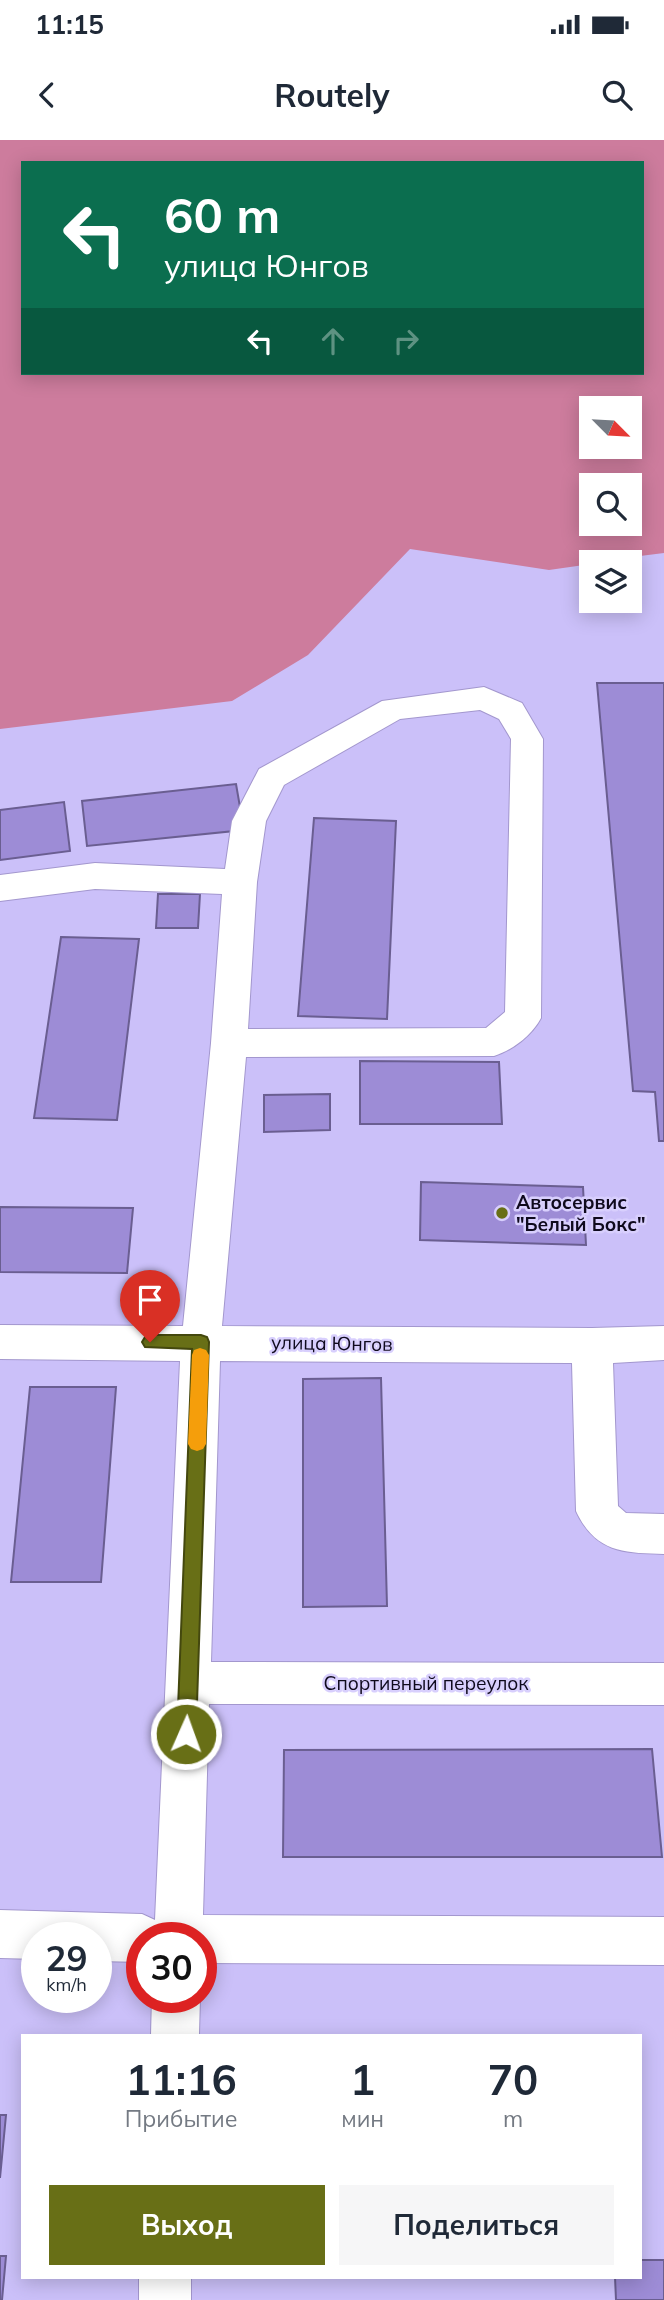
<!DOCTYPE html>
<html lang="ru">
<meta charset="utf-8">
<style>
:root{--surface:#fff;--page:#f6f6f7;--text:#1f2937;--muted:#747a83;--accent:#686f16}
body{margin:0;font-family:Mulish,sans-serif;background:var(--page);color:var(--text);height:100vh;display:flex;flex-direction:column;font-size:26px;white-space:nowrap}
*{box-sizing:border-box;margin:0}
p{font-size:23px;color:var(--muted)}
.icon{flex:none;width:38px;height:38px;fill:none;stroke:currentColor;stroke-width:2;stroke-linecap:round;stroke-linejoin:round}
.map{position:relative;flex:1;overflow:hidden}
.panel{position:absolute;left:21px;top:1894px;width:621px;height:245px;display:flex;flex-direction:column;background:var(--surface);border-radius:0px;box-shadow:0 4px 18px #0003}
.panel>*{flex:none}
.guide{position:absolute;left:21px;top:21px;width:623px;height:214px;border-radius:0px;box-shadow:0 4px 18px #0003;background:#0b6e4f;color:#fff;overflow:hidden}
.needle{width:46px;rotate:114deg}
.buttons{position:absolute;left:579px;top:256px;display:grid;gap:14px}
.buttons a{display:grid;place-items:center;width:63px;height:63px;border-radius:0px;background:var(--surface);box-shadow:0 4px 18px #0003;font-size:35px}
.speed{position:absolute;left:21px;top:1782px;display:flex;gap:14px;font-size:35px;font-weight:700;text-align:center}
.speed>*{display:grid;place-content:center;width:91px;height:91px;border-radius:50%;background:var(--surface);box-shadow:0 4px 18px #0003;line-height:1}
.speed small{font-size:18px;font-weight:400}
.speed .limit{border:10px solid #d22;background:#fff;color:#111}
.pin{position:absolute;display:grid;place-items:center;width:60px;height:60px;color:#fff;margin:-72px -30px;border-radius:50% 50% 50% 0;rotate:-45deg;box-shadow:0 0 7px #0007}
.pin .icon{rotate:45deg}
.me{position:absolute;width:77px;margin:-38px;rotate:2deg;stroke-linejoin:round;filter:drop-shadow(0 0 5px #0008)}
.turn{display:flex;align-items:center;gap:24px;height:147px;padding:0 28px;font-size:32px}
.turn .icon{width:91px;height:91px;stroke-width:2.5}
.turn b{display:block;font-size:49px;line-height:60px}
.lanes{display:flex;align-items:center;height:66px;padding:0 28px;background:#0003;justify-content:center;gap:35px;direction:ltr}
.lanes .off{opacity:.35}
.eta{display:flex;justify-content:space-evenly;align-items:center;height:119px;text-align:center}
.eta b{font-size:42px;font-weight:700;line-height:49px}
.action{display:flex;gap:14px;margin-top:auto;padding:14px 28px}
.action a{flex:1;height:80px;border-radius:0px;background:var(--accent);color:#fff;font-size:28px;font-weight:700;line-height:80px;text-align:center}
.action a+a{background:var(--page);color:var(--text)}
.status{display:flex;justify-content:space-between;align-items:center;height:49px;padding:0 35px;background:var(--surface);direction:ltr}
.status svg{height:19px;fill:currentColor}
header{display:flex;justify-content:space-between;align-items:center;height:91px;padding:0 28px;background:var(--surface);font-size:32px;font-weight:700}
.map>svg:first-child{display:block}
</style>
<div class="status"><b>11:15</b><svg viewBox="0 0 49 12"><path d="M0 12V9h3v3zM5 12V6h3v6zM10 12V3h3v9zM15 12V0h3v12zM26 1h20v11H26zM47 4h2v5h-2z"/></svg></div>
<header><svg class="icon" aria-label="back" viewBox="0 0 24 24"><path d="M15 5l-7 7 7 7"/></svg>Routely<svg class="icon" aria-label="search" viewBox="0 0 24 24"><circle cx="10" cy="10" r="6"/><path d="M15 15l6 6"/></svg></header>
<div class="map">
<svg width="664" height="2160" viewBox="0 0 664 2160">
<rect width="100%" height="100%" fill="#cbc0f9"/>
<path fill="#cd7c9d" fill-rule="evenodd" d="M0 0H664V413L592 422 591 424 549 430 410 409 308 515 232 561 0 589ZM23 23H642V233H23ZM592 268H630V306H592ZM592 345H630V383H592Z"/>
<path fill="#9d8cd6" stroke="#6a5e91" stroke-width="2" d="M597 543H664V1001H659L655 952 633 951Z
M236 644 244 690 87 706 82 661Z
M64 662 70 711 0 720V670Z
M314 678 396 681 387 879 298 876Z
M158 754H200L198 788H156Z
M61 797 139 799 117 980 34 978Z
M360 921 499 922 502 984H360Z
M330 954V990L264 992V955Z
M421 1042 583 1047 586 1105 420 1100Z
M0 1067 133 1068 127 1133 0 1132Z
M381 1238 387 1466 303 1467V1239Z
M30 1247H116L101 1442H11Z
M652 1609 662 1717H283L284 1610Z
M0 1975H6L0 2038Z
M0 2116H6L2 2160H0Z
M640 2120H664V2160H616L615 2137H640Z"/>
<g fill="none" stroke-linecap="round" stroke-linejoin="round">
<g stroke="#a397ce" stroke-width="2">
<path id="minor" d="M484 547 522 563 543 599 541 878C532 895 513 910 494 916L246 917 222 1186 592 1188 664 1186V1220L613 1223 618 1366 626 1373 664 1374V1414C623 1413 595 1412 576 1371L572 1223 220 1221 211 1522 664 1523V1565L209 1564 203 1775 664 1777V1825L201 1823V1797H142V1822L96 1821V1797H37V1819L0 1818V1770L142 1774 155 1780 180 1221 0 1219V1185L183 1186 211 903 222 754 95 749 0 761V735L95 723 225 729 232 681 259 629 382 561ZM480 570 499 579 511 599 505 872 486 888 248 889 257 742 266 681 284 645 400 579Z
M152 1857H200L199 1895H151Z
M139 2137H191V2160H139Z"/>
</g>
<use href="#minor" fill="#fff" fill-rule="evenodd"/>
</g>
<path fill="#686f16" stroke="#44480e" stroke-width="2" d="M150 1195H201L207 1197 209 1202 196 1594 193 1600 186 1603 180 1600 177 1594 192 1209 145 1207 142 1202 145 1197Z"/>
<path fill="#f59e0b" d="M200 1208 206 1210 209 1215 206 1304 203 1309 197 1311 191 1309 188 1304 192 1215 194 1210Z"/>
<circle fill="#686f16" stroke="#d8cffd" stroke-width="2.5" cx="502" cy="1073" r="7"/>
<g text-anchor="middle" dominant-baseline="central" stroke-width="5" stroke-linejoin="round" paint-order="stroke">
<g font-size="19" font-weight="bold" fill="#0f0a1d" stroke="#d8cffd" text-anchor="start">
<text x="516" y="1062">Автосервис<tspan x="516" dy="22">"Белый Бокс"</tspan></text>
</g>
<g font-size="19" fill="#0f0a1d" stroke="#d8cffd">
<text transform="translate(332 1203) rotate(1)">улица Юнгов</text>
<text x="426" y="1543">Спортивный переулок</text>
</g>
</g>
</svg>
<div class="buttons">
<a><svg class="needle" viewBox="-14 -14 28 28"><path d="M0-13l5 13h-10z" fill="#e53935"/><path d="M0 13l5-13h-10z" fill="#747a83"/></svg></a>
<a><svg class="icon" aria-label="search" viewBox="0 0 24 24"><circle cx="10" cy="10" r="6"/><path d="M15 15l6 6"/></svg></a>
<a><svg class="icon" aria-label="layers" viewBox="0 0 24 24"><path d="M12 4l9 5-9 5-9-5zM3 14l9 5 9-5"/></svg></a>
</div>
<div class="speed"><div>29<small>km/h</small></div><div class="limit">30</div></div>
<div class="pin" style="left:150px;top:1202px;background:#d93025"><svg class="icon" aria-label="arrive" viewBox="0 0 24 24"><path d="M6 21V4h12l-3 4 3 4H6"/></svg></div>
<svg class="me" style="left:186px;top:1594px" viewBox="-20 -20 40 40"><circle r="17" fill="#686f16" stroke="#fff" stroke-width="3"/><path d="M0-11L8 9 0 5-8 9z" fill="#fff"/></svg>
<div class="guide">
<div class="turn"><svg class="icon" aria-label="left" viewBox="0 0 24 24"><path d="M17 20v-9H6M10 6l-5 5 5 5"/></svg><div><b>60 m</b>улица Юнгов</div></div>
<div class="lanes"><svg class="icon" aria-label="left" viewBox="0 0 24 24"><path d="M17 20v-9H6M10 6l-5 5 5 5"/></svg><svg class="icon off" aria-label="ahead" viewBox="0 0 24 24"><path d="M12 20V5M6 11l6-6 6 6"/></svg><svg class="icon off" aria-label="right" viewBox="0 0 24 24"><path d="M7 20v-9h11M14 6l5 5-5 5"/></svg></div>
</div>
<section class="panel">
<div class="eta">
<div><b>11:16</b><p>Прибытие</p></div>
<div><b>1</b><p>мин</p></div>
<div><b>70</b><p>m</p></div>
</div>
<div class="action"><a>Выход</a><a>Поделиться</a></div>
</section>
</div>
